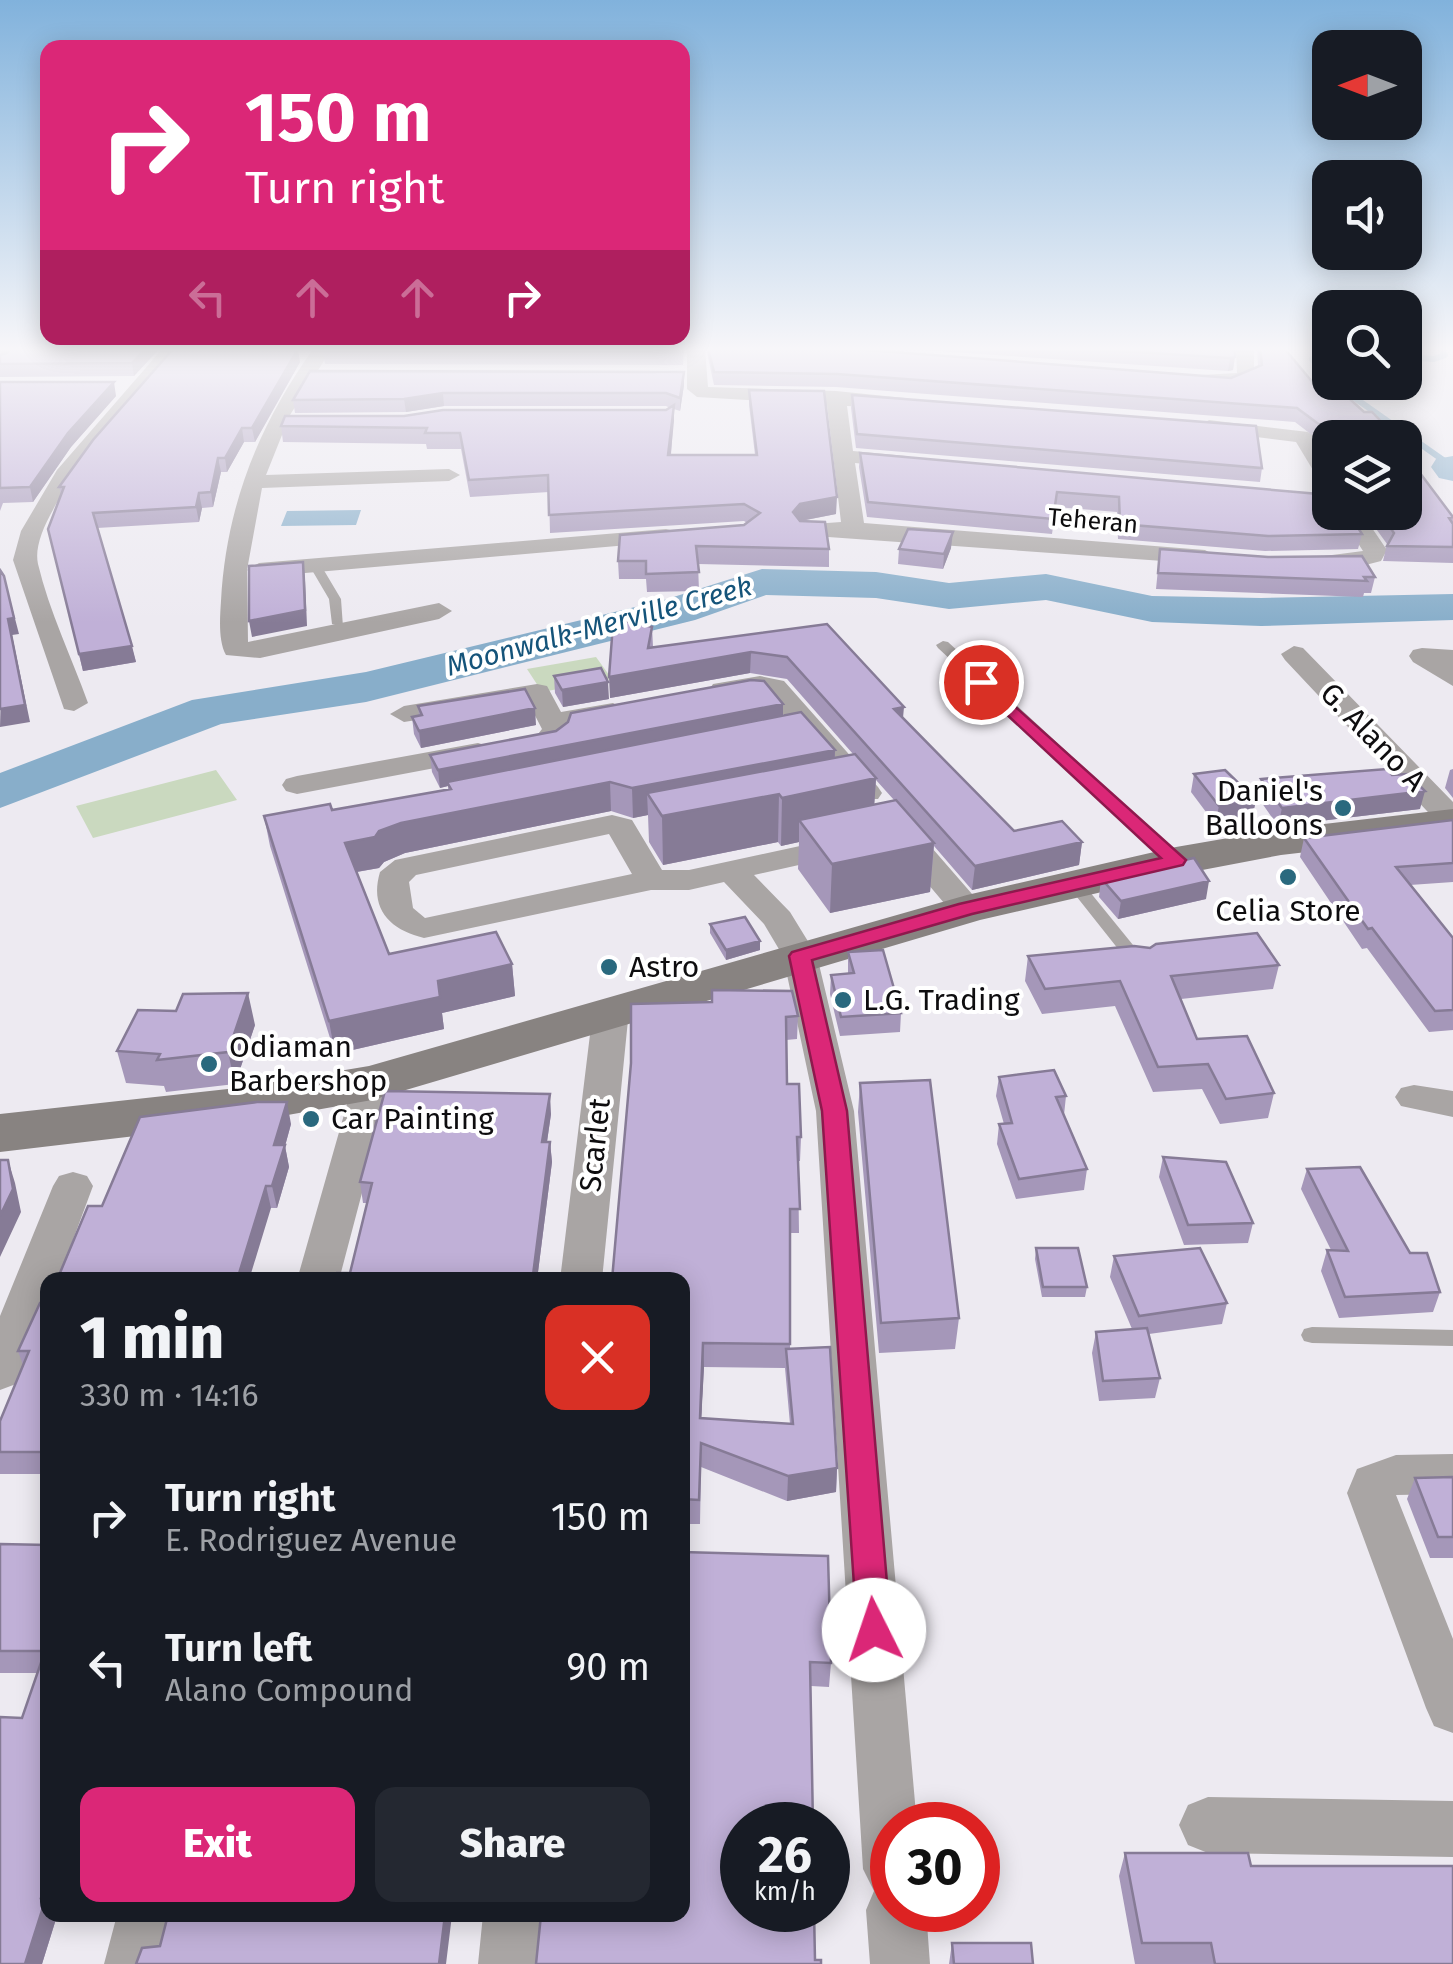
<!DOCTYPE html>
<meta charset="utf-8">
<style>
:root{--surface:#171b24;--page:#242831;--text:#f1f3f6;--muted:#9ea1a6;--accent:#db2777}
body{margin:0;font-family:"Fira Sans",sans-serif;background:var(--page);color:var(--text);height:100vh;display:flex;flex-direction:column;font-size:38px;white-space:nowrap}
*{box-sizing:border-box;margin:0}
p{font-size:32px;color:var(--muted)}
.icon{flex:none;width:55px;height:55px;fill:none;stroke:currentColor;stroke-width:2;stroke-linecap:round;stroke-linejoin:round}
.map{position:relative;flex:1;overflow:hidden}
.side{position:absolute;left:40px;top:1272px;width:650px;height:650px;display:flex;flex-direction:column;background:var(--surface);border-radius:20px;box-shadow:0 5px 25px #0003}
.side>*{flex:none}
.banner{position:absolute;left:40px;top:40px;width:650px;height:305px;border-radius:20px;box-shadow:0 5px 25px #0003;background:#db2777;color:#fff;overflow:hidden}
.needle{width:65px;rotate:270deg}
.tools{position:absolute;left:1312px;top:30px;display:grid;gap:20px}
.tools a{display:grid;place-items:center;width:110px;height:110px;border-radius:20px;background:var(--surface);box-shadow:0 5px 25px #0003;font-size:50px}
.speed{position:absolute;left:720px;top:1802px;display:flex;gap:20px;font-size:50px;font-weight:700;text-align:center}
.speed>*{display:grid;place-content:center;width:130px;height:130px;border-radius:50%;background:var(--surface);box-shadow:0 5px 25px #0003;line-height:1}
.speed small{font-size:25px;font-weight:400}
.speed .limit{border:15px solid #d22;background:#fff;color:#111}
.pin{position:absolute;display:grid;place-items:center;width:85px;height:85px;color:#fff;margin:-42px;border:5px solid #fff;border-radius:50%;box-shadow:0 2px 10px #0007}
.me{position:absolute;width:110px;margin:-55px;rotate:356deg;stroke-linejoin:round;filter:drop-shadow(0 0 8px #0008)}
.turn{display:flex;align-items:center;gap:35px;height:210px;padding:0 40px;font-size:45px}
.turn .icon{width:130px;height:130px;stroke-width:2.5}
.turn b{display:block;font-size:70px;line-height:85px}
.lanes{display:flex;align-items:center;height:95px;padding:0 40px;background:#0003;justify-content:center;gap:50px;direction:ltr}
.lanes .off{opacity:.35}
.round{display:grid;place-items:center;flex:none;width:105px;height:105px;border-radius:20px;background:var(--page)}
.overview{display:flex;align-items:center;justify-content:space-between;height:170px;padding:0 40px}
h1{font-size:60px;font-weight:800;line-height:75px}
.button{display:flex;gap:20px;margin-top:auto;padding:20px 40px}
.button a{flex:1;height:115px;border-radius:20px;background:var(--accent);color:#fff;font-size:40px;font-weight:800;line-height:115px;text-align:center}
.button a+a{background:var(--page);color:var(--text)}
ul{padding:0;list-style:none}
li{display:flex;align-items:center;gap:30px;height:150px;padding:0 40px}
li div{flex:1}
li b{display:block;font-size:38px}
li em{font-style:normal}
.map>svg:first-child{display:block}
</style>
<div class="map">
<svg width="1453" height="1964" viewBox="0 0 1453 1964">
<rect width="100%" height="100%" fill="#edeaf1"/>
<path fill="#cad9bf" d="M596 657 612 679 542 692 527 669Z
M216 770 237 800 93 838 76 806Z"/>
<path fill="#88aeca" d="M361 510 356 525 281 526 287 511Z"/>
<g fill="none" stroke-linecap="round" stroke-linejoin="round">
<path stroke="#88aeca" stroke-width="6" d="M1330 356 1312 359 1330 381
M1405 357 1434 359 1445 355 1440 348
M1332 382 1453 467"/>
<path fill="#88aeca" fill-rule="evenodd" d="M1453 456V481L1439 478 1431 467 1436 459Z
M762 569 876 572 949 583 1046 574 1152 596 1261 598 1453 594V620L1261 626 1152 622 1046 600 949 609 876 598 766 595 695 620 366 702 221 724 0 808V773L192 700 366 672 664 600Z"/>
<path fill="#a9a5a4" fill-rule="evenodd" d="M311 562H319L341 599 343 627 332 624 329 599 309 565Z
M943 641 948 642 1182 858 1184 861 1182 864H1170L938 648 936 645Z
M1075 879 1081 881 1146 961 1149 965 1146 969H1134L1069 887 1067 884 1069 881Z
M1312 1327 1453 1330V1346L1312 1343 1304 1341 1301 1335 1304 1329Z"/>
<path fill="#a9a5a4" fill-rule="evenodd" d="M0 348H19L7 363 0 365Z
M163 348H181C149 393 26 510 38 564 49 611 72 658 88 703L74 711 64 709 13 560 21 531 57 470Z
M314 348H332L290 415 266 475 449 469 460 475 449 481 262 488 247 570 248 642 439 603 452 611 439 619 260 658 226 655C218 641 220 617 221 601 226 506 259 424 314 348Z
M687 348H705L708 387 836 391 905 398 908 402 898 408 847 406 853 451 906 456 917 462 906 468 855 463 864 523 1205 550 1217 557 1205 564 800 535 796 530 800 525 841 522 827 405 697 397 687 389Z
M1236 348H1254V380L1229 387 1201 383V375L1237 373Z
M1209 420 1308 432C1329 444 1330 465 1330 487L1322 485 1296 442 1202 430 1199 426Z
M1338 512H1361L1387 550 1381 561 1350 569 1309 568 1305 563 1309 558 1363 551Z
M666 529 674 531 678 536 674 541 259 577 247 570 259 563Z
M1294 646 1303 648 1453 802V829L1442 827 1285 660 1281 654Z
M1422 648 1453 650V686L1413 662 1409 656 1413 650Z
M760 676 784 681 878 787 882 793 878 799H856L765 693 723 698 709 690 713 684Z
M537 684 547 686 561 712 613 703 627 711 623 717 570 727 571 730C562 743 555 748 539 744L535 738 542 729 528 702 404 722 390 714 404 706Z
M478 743 488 746 492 752 488 758 297 794 286 791 282 785 286 779 297 776Z
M612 815 632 820 662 870H689L846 836 857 838 862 845 857 852 754 875 790 912 817 956 854 1111 917 1825H892V1910H926L930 1964H870L866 1910 874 1891 863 1869 816 1111 783 956 764 924 724 882 689 890H651L424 938C390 930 369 909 380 872L395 860ZM609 834 632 874 425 918 413 908 409 882 416 875Z
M901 823 912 825 979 902 984 909 979 916H955L890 839 885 832 890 825Z
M611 999 624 1002 629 1010 602 1280H560L593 1010 598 1002Z
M372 1071 385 1074 391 1083 339 1280H297L353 1083 359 1074Z
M1414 1085 1453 1091V1117L1401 1106 1395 1097 1401 1088Z
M73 1172 87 1176 93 1186 58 1280H48C48 1316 33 1352 16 1384L0 1390V1316L53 1186 59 1176Z
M1453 1454V1494L1396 1495 1453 1639V1733L1434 1726 1426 1708 1347 1493 1357 1469 1396 1455Z
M1208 1797 1453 1801V1857L1208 1853 1188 1845 1179 1825 1188 1805Z
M117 1915H177L164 1964H104Z
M483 1915H543L538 1964H478Z"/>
<path fill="#888381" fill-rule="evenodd" d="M1453 809V835L1281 855 1176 875 980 920 372 1100 237 1124 0 1152V1114L237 1088 369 1066 967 895 1176 847 1281 829Z"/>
</g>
<path fill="#a597b9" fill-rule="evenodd" d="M10 348H160L134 376 0 377V355L7 353Z
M325 348H684L683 365 325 364 323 351Z
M706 348H863L867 350 1231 378 1258 366 1257 348H1284L1319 390 1330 438V460L1325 445 1295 422 836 387 714 385Z
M893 348H1235L1233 370 1228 371Z
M300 362 255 442H244L227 472H221L213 507 202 508 199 522 97 528 136 662 83 671 48 529 61 494 59 487Z
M684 372V385L680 411 674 409 671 455H755L749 405V390L836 514 801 521 829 549V567L698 564 699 591 647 592 646 579H619L618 561 747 523 744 521 550 533 549 492 470 497 461 449H427L426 444 283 442 281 426 404 416 666 410 670 408 666 406H444L406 412 295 413 293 400Z
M0 382 116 396 71 447 33 502 3 503 0 511Z
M852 395 1262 468 1260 482 856 448 851 408Z
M1405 446 1411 453 1410 459 1453 517V563L1383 561 1387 544 1364 512H1405Z
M860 453 1362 534 1358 549 1265 551 1118 539 1117 512 1056 507 1052 534 867 517 859 467Z
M951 548 943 569 898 564 899 549Z
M1160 549 1375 577 1371 593H1364L1363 597 1156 589Z
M827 624 903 718 1014 831 1082 842 1079 865 972 890 934 846 930 892 830 913 798 869 799 842 781 846 778 842 663 865 649 842 648 815 633 818 611 811 405 853 384 862 379 868 357 872 389 954 512 964 515 996 442 1013 444 1029 335 1054 270 846 264 816 332 810 448 789V786L440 788 432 772 430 755 783 704V716L835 750V758L853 754 787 679 750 673 610 698 652 627 653 647ZM876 780 894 800 874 804Z
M554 676 609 699 563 707 555 693Z
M418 706 536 725 421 748 414 734 412 717 419 715Z
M1453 769V798L1445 788 1450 770Z
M1194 774 1256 800 1252 818 1215 824 1191 792Z
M1261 779 1420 809 1278 826 1257 796Z
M1453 820V882L1410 885 1453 938V1030L1429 1032 1367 948 1362 949 1300 857 1304 838Z
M1101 878 1206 899 1118 919 1099 897Z
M710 924 760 941V950L726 960 710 933Z
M848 952 901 1013 900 1032 840 1036 830 994 831 975 848 973Z
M1028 956 1279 965 1273 989 1181 999 1197 1039 1274 1093 1268 1118 1220 1124 1202 1089 1153 1092 1115 1006 1042 1014 1025 981Z
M631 1004 798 1016 797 1039 786 1040 787 1084 801 1137 800 1161H798L799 1233H790V1348L837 1468 836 1492 787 1501 701 1467 700 1524H683L682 1529V1280L631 1063ZM704 1367 785 1368 790 1424 701 1418Z
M255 1025 235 1084 166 1092 164 1086 126 1083 117 1051Z
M999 1077 1066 1096 1064 1115 1087 1169 1084 1190 1016 1199 997 1144 999 1124H1004L996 1096Z
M860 1083 959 1318 955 1349 879 1353 858 1112Z
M551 1114 547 1142H550L552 1162 537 1280H335L350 1273 367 1203H363L360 1182Z
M291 1124 285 1146 289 1167 277 1208 102 1206Z
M1163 1157 1253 1223 1248 1243 1184 1245 1159 1177Z
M1307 1169 1410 1253 1440 1292 1433 1312 1339 1318 1321 1271 1327 1250H1331L1301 1189Z
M1036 1248 1087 1287 1085 1297H1042L1035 1259Z
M1114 1256 1227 1303 1222 1324 1149 1334 1160 1378 1155 1398 1099 1401 1092 1353 1096 1332 1132 1329 1110 1277Z
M48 1303V1474H0V1421L23 1365 18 1351Z
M1453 1477V1558H1430L1407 1499 1415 1478Z
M0 1544 48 1545V1915L56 1919 42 1964 22 1718 38 1673H0Z
M682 1552 831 1663 829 1687 811 1686 815 1960 821 1964 541 1915Z
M1125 1853 1251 1866 1453 1964H1135L1119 1876Z
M952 1943 1033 1964H949Z"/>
<path fill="#867b96" d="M146 348H160L134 376 132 363Z
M298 349 300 362 255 442 252 428Z
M1235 357 1233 370 1228 371 1230 358Z
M684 372V385L680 411V398Z
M114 382 116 396 71 447 33 502 30 487 68 433Z
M443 393 444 406 406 412 404 399Z
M674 405V421L669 472 668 455Z
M242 428 244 442 227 472 225 458Z
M218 458 221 472 213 507 211 492Z
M199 493 202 508 199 522 196 507Z
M837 497 836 514 800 521 793 512 800 504Z
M953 532 951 548 943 569 944 554Z
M303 562 305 577 307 626 252 637 249 621Z
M4 576 19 634 12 635 30 722 0 727Z
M132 646 136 662 83 671 79 654Z
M751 652 750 673 610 698 609 677Z
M608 682 609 699 563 707 562 690Z
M783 704V721L447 782 448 786 440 788 438 770Z
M904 707 902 729 894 709Z
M535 708 536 725 421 748 419 731Z
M835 750 834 780 647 793 648 815 633 818 632 788Z
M876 778 873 826 799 820V842L781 846 782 798Z
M610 782 611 811 405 853 384 862 379 868 350 873 345 843 401 823Z
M1425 791 1420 809 1278 826 1282 808Z
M779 794 778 842 663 865 662 816Z
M1256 800 1252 818 1215 824 1219 806Z
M1082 842 1079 865 972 890 975 866Z
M934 843 930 892 830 913 832 864Z
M1209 881 1206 899 1118 919 1121 901Z
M760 941V950L726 960V950Z
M512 964 515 996 442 1013 444 1029 335 1054 329 1021 438 981Z
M248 993 255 1025 235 1084 228 1052Z
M550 1094 551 1114 544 1162 542 1142Z
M287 1102 291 1124 285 1146 289 1167 277 1208 272 1186 274 1145Z
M550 1142 552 1162 537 1280H533Z
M8 1160 15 1183 21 1212 0 1257V1216Z
M266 1186 271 1208 249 1280H237Z
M703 1343 704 1367 700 1442V1418Z
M837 1468 836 1492 787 1501 788 1476Z
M48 1876V1915H54L56 1919 42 1964H25Z
M445 1915H452L446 1964H439Z"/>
<path fill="#c0b0d7" stroke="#867b96" stroke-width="2.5" d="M10 348H146L132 363 0 364V355L7 353Z
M325 348H683V352L323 351Z
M708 348H863L867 350 1231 378 1262 365 1260 348H1284L1319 390H1340L1364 412H1372L1397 438H1330L1328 431 1297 408 837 374 714 372Z
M1075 348H1235V357L1230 358Z
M173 349H298L252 428H242L225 458H218L211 492 199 493 196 507 93 513 132 646 79 654 48 529 64 487H59L93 440Z
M310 371 684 372 680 398 666 393H443L404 399 293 400Z
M0 382H114L68 433 30 487 0 488Z
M749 390 824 391 837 497 800 504 793 512 800 521 825 522 829 549 696 546 699 572 646 574V561H618L620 535 744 525 760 513 744 504 549 515 548 475 469 480 460 433H425L427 428 281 426 285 416H404L443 410H666L674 405 668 455H757Z
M852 395 1256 426 1262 468 857 434Z
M860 453 1330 495V512H1348L1362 534 1268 536 1120 524 1119 497 1057 492 1053 519 868 502Z
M1405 453 1453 517 1449 518 1453 524V547L1387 546 1394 533 1379 512H1405Z
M908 529 953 532 944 554 899 549Z
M1160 549 1268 557 1362 556 1375 577H1364L1367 581 1158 573Z
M303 562 305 610 249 621V566Z
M0 570 4 576 14 618 8 619 25 705 0 709Z
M631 621 652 627 648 648 827 624 904 707 894 709 1014 831 1062 821 1082 842 975 866 787 657 751 652 609 677 613 624Z
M601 668 608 682 562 690 554 676Z
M751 680 764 681 783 704 438 770 430 755 556 731 568 722 571 713Z
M525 689 535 708 419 731 412 717 422 715 418 706Z
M801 712 835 750 632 788 610 782 401 823 379 831 375 837 345 843 389 954 496 932 512 964 438 981 440 997 329 1021 264 816 330 804 332 810 451 789 447 782Z
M855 754 876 778 782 798 779 794 662 816 647 793Z
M1387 769 1392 775 1408 774 1425 791 1282 808 1261 779Z
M1225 770 1256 800 1219 806 1194 774Z
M896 800 934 843 832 864 799 820Z
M1453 820V863L1396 867 1453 938V1010L1435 1011 1372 928 1368 929 1304 838Z
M1194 858 1209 881 1121 901 1101 878Z
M745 917 760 941 726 950 710 924Z
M1257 933 1279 965 1171 976 1197 1039 1247 1036 1274 1093 1226 1099 1208 1064 1158 1067 1120 981 1045 989 1028 956 1134 946 1150 948 1156 944Z
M883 950 901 1013 841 1017 831 975 854 973 848 952Z
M712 990 792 991 798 1016 786 1017 787 1084H799L801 1137H797L800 1209H790V1344L703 1343 700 1418 793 1424 786 1349 830 1347 837 1468 788 1476 701 1443 699 1500 682 1499V1280H612L631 1063V1004L712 1002Z
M248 993 228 1052 157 1060 160 1054 117 1051 138 1010 176 1011 183 994Z
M1054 1070 1066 1096 1056 1097 1087 1169 1019 1179 999 1124 1012 1123 999 1077Z
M930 1080 959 1318 881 1323 860 1083Z
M385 1091 550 1094 542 1142H550L533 1275H526L525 1280H335L337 1273H350L372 1183 360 1182Z
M257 1102H287L274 1145H285L272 1186H266L237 1280H57L88 1206H102L140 1117Z
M1163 1157 1226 1162 1253 1223 1188 1225Z
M0 1160H8L13 1189 0 1216Z
M1360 1167 1410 1253H1427L1440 1292 1345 1297 1327 1250 1348 1251 1307 1169Z
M1036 1248H1078L1087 1287H1043Z
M1200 1248 1227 1303 1139 1316 1114 1256Z
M40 1303H48V1452H0V1421L29 1351H18Z
M1147 1328 1160 1378 1103 1381 1096 1332Z
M1453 1477V1537H1438L1415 1478Z
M0 1544 48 1545V1876L41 1898H46L25 1964H0V1717L22 1718 45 1651H0Z
M682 1552 828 1556 831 1663 810 1662 813 1825H742V1910H814L815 1960H821V1964H536L541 1915H682Z
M1125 1853H1248L1251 1866H1453V1964H1215L1211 1943H1142Z
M168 1915H445L439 1964H136L142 1948 160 1946Z
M952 1943H1031L1033 1964H954Z"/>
<linearGradient id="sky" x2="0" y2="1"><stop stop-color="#81b2dc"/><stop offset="0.56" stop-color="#f7f6f9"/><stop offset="1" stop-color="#f7f6f9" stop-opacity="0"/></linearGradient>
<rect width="1453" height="623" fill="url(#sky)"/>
<path fill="#db2777" stroke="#8e194d" stroke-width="2.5" d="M981 676 1186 860 1183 865 972 914 812 960 847 1111 891 1630 886 1640 874 1645 862 1640 857 1630 822 1111 789 956 792 952 959 904 1161 858 975 685 972 682Z"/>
<g fill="#2a697e" stroke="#fff" stroke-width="4">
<circle cx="1343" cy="808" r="10"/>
<circle cx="1288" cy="877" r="10"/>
<circle cx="609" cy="967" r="10"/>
<circle cx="843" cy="1000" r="10"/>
<circle cx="209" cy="1064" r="10"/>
<circle cx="311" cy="1119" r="10"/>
</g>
<g text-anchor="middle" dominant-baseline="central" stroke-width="8" stroke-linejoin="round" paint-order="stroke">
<g font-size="25" fill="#0e0d0f" stroke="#fff">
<text transform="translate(1093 521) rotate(5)">Teheran</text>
</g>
<g font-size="28" font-style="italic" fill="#15547a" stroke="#fff">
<text transform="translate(599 626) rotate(-15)">Moonwalk-Merville Creek</text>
</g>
<g font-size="30" fill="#0e0d0f" stroke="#fff">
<text transform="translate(1373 737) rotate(46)">G. Alano A</text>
<text transform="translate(595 1145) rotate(-84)">Scarlet</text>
</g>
<g font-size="30" fill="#0e0d0f" stroke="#fff" text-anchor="start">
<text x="1323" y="791" text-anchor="end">Daniel's<tspan x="1323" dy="34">Balloons</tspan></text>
<text x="1288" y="911" text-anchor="middle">Celia Store</text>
<text x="629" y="967">Astro</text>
<text x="863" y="1000">L.G. Trading</text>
<text x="229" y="1047">Odiaman<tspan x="229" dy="34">Barbershop</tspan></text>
<text x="331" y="1119">Car Painting</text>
</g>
</g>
</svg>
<div class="tools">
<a><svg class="needle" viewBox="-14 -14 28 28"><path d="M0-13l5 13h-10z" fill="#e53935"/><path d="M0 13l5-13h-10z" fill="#9ea1a6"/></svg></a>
<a><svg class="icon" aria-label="sound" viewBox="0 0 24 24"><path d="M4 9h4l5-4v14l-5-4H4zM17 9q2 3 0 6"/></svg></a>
<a><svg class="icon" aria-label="search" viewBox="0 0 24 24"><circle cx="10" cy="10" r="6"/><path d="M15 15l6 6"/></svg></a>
<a><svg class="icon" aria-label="layers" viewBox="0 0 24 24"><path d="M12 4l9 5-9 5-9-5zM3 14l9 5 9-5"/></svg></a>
</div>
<div class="speed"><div>26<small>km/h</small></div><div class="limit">30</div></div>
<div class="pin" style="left:981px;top:682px;background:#d93025"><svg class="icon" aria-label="arrive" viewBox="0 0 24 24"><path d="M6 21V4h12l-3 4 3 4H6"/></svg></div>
<svg class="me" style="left:874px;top:1630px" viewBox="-20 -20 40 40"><circle r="19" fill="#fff"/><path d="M0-13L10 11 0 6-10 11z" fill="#db2777"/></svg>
<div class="banner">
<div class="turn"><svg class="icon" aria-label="right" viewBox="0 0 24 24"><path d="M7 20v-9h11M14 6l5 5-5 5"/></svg><div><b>150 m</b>Turn right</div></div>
<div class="lanes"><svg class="icon off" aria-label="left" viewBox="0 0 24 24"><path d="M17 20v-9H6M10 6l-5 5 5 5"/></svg><svg class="icon off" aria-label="ahead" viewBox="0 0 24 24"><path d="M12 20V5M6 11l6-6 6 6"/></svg><svg class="icon off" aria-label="ahead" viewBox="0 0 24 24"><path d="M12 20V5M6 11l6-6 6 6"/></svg><svg class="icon" aria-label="right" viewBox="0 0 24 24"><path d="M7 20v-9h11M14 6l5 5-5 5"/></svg></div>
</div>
<section class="side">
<div class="overview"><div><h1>1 min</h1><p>330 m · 14:16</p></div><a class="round" style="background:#d93025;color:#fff"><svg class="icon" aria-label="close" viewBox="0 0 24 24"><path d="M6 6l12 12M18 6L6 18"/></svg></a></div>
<ul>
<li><svg class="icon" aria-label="right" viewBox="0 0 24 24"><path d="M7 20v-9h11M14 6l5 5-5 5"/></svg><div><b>Turn right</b><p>E. Rodriguez Avenue</p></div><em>150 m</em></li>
<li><svg class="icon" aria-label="left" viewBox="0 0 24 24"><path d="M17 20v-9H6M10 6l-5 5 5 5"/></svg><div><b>Turn left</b><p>Alano Compound</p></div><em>90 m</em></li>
</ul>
<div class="button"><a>Exit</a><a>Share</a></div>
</section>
</div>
